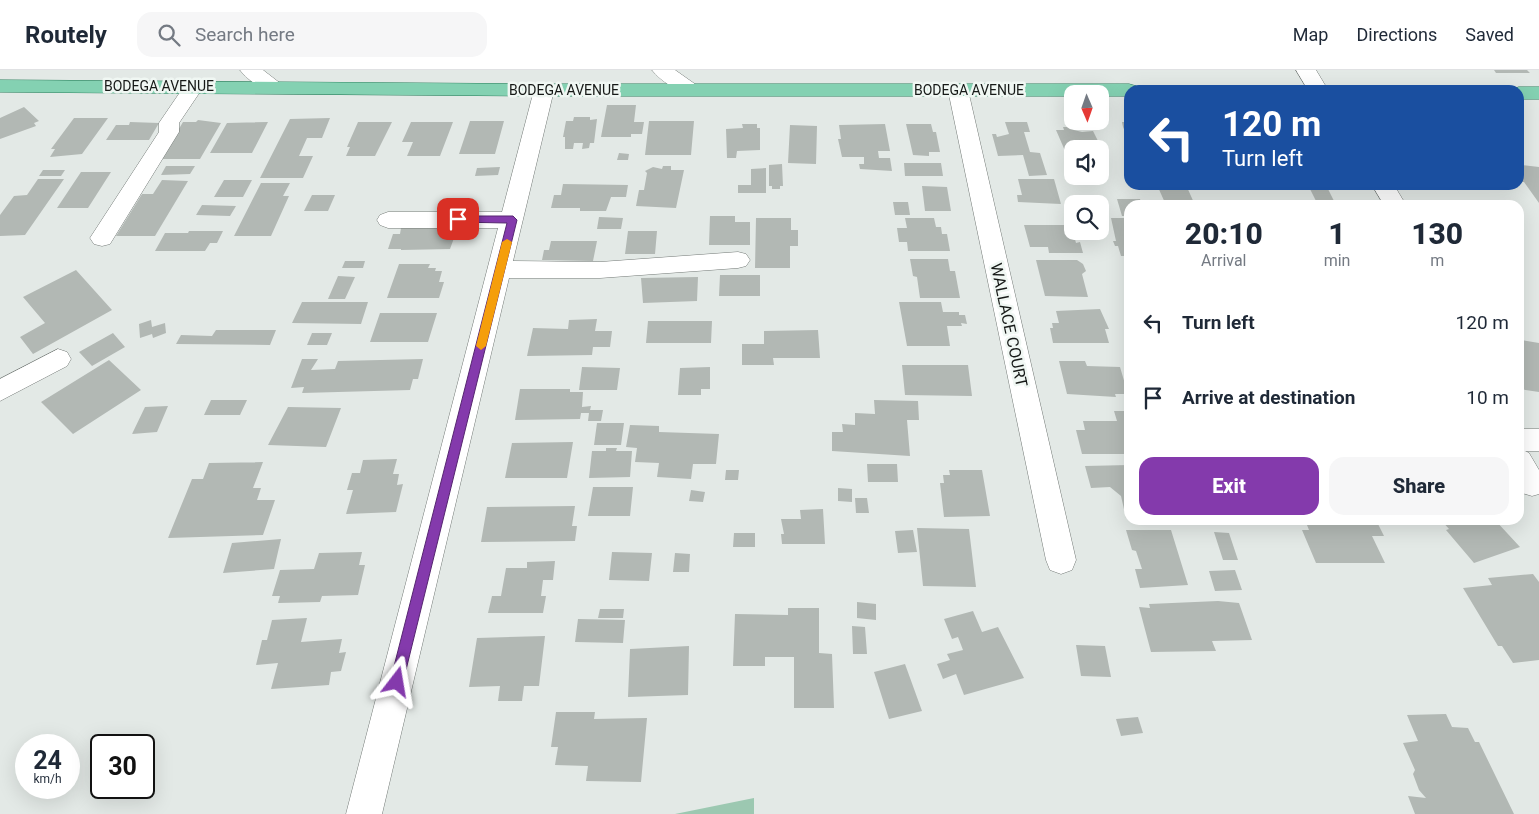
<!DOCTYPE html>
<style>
:root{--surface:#fff;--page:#f6f6f7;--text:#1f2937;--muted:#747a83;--line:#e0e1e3;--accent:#843aac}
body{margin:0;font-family:Roboto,sans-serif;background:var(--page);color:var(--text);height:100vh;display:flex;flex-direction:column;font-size:19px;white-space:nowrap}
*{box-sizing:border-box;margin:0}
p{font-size:16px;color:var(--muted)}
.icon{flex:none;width:28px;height:28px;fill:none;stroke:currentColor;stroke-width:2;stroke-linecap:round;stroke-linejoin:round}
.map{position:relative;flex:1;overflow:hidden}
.sheet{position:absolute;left:1124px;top:130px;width:400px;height:325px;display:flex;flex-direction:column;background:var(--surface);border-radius:15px;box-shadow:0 5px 20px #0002}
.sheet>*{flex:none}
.top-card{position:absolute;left:1124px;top:15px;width:400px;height:105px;border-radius:15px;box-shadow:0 5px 20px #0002;background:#1a4fa0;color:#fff;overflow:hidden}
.needle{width:32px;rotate:178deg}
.tools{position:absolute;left:1064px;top:15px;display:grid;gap:10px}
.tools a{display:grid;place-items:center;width:45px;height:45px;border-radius:10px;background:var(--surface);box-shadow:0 5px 20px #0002;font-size:25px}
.speed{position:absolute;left:15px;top:664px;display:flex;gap:10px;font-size:25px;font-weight:700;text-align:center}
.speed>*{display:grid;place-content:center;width:65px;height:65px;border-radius:50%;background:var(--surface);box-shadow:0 5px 20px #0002;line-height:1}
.speed small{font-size:12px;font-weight:400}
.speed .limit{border:2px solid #111;border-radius:8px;background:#fff;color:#111}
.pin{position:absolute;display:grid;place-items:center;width:42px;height:42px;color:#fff;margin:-21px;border-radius:10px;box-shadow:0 2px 8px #0006}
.me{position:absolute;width:55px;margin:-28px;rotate:14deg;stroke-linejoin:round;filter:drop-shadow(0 0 4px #0008)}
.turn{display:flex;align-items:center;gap:18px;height:105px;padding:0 15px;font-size:22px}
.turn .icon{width:65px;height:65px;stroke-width:2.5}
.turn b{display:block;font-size:35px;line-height:42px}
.eta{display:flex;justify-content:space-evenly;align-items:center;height:85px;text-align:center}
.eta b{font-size:30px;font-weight:800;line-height:35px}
.action{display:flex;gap:10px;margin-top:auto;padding:10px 15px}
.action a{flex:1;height:58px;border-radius:15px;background:var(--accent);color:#fff;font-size:20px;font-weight:800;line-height:58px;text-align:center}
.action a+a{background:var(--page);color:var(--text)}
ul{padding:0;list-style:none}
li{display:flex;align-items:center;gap:15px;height:75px;padding:0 15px}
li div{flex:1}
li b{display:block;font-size:19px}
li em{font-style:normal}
header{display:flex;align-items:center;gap:30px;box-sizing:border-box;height:70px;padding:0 25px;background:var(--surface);border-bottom:1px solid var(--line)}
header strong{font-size:24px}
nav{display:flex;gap:28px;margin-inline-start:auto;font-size:18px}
.search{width:350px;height:45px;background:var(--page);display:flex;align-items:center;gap:12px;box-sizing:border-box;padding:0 18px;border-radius:15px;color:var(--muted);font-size:19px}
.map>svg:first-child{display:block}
</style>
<header>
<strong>Routely</strong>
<div class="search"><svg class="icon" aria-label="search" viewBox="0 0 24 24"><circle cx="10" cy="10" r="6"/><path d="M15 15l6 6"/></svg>Search here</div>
<nav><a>Map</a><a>Directions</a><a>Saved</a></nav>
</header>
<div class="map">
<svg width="1539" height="744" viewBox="0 0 1539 744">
<rect width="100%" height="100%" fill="#e3e9e6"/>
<path fill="#9cc8b1" d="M754 728V744H675Z"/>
<path fill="#b2b8b4" d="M1494 0H1527L1530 3H1496Z
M607 35H636L634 52H644L642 64H631V67H601Z
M24 37 39 51 34 53 36 56 0 69V48Z
M574 47H590V50L597 49 594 73H590L589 78 582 79 583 73H574L573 79H565V67H563L566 51H573Z
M74 48H108L82 84 50 87 55 79H51Z
M330 48 322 68H307L299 86H313L303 108H260L290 49Z
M198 50 221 53 200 89H161L183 52H196Z
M470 51H504L495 84H459Z
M649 51H694L691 85H645Z
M130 52 159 53 149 70H106L116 55H129Z
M268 52 252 83H210L227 53Z
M358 52H392L375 86H346L350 77H347Z
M411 52H453L440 86H407L413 72H402Z
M1005 52H1027L1030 62H1024L1030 82 1040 83 1047 105 1029 106 1023 85 998 86 992 64H996L997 67 1009 64Z
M1122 52H1129V71L1123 57Z
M742 54H757V58H760V80L737 81 736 88H727L726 59 743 58Z
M885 54 890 81H878L879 88H890L892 101 860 99 859 94H864V87H842L838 69H841L839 55Z
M906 54H931L933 62H936L940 82H929V86L913 85Z
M790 55 817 56 816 94 788 93Z
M1063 57H1073L1074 60 1082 62 1093 61 1104 83H1101L1107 98 1100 99V79H1072V97L1056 60H1064Z
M619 83 629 84 628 90H617Z
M1519 92 1521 95 1539 97V133L1524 112H1519Z
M904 93H941L943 106H905Z
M782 94 783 116H780V119H772V116H769V95Z
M166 96H195L190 104 161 105Z
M663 96H671V100H684L676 138 636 136 639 120H644L647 103 645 101 653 97 662 99Z
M500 97 498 105 475 106 477 98Z
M766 98V123H738V115H751V99Z
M43 100H65L61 106H39Z
M81 102H111L88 138H57Z
M38 109H64L25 165 0 166V145L14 126 27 125Z
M1018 109H1054L1061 134 1018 132 1017 125H1022Z
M162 110 188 111 155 166H116L142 124H153Z
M224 110H252L243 127H214Z
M261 113H290L283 126H289L271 166H234Z
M563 114 628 115 626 127H611L606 141H580V138H551L554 125H561Z
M1157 115H1186L1195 135H1166Z
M922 116 947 117 951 141H925Z
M1310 119H1328L1336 135H1318Z
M312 125H335L328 141H304Z
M1117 129H1140L1142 135H1129V146H1122Z
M893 132H908L910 145H895Z
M202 135 236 136 230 146 196 145Z
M710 146H735V152H750V175H709Z
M599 147 623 148 621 159H597Z
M756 148H791V160H798V176H790V198H755Z
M905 148H934L936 157H941L942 164H947L950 181H908L907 172H899L897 158H907Z
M1111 148H1129V186H1121L1118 176H1115L1113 171H1116Z
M1024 155H1071L1076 173 1080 172 1083 183H1049L1048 177H1030Z
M458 157 450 179 401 180V179H388L393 164H400L401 158Z
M189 161H223L217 173H210L205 181H155L165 163H188Z
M628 161H657L655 184H625Z
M551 171H597L593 191 542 190 544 180H549Z
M910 189H948L950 201H955L960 228H920L917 207 913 206Z
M1036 190H1077L1083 194 1086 201 1082 204 1088 227 1045 226Z
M345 191H365L363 198H342Z
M399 194H430L428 198H436L435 201H442L439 212H444L439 228H387Z
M76 200 112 240 33 284 20 267 45 253 23 227Z
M720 205H760V226H719Z
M338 206 355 207 345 229H328Z
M698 207 697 231 643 233 641 208Z
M302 232H368L361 254 292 253Z
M899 232H941L943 242H959V245H965L967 254 961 253 962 256H947L950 276H907Z
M1100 239 1109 259H1105L1109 273H1053L1050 258H1053L1052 253H1059L1056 241Z
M380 243H437L428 272H370Z
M597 249 595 261H612L610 277H593L592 285 527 286 533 258 568 259 569 250Z
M151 250 152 257 165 253 166 263 153 268 152 264 140 268 139 254Z
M648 251H712L711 273H646Z
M216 260H276L270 275 176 274 181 265 212 266Z
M818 260 820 288H773L774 295H742V274H764V261Z
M113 263 125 277 92 296 79 282Z
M312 263H332L327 275H307Z
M1521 270 1539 273V322L1520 319 1519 273H1522Z
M302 289H318L311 300 335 299 338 291 423 289 418 309H413L410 320 302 323 304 317 291 318Z
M109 290 141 320 73 364 41 332Z
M1059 291H1085L1087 296 1120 297 1128 324H1115L1116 327 1067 324Z
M902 295H968L972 326 905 325Z
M582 297 620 298 617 320H579Z
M710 297V319H701V325H678L680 298Z
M520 319H570V322H583L582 337 591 336 590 340H603L601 351H588L589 343H581L580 349 515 350Z
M211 330H247L240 345H204Z
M874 330 918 331 919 350H907L910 386 832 381V362H843L842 354 855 355V343L875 344Z
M168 336 157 362 132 364 145 337Z
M288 337 341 338 326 377 268 375Z
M1114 341H1129V384H1082L1076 360H1085L1083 351H1117Z
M597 353H624L621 375H594Z
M630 355 659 356V362L719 364 716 394H693L691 409 657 407 659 393 635 392 637 378 626 377Z
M573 372 567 408H505L512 373Z
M606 378H617L616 381H632L630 407 589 408 592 381H606Z
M397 389 393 404H399L397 415 403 414 396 442 346 444 353 420H347L352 403H360L363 390Z
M263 392 253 418H261L257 430H275L263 465 168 468 192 409H203L209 393Z
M867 394H897L898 412H868Z
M1129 395V448H1126L1121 426 1110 417 1091 418 1085 396Z
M726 400H739L738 410H725Z
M949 400H982L990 446 944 447 940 413H944L943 405H950Z
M593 417H633L630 446H588Z
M838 418 852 419V432L838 431Z
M691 420 705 422 703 432 689 431Z
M855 428H867L869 443H856Z
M575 436 572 456H577L575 471 481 472 487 437Z
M823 439 825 474H782L781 464H784L781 449H801L800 440Z
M1305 450H1376L1384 466H1372L1385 493H1316L1302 460H1309Z
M1441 450H1495L1520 477 1474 493 1446 460 1449 459Z
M917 458 969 459 976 517 923 516Z
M913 460 917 482 898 483 895 461Z
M1126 460H1171L1188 515 1140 518 1135 499H1142L1136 481 1132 480Z
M1214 462 1229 463 1238 490H1223Z
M734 463H755V477H733Z
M281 469 274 499 223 503 232 473Z
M362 482 359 495H365L358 525 322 526 320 532 278 533 280 526H272L280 500 314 499 319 483Z
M612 482 652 483 649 511 609 510Z
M675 483 690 484 689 502H673Z
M555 491 553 510H543L541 526H546L543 543H488L492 526H501L506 498H527V492Z
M1235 500 1242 520 1215 521 1209 501Z
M1533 504 1539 512V590L1513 593 1502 576H1498L1463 518 1492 515 1488 508Z
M1218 531 1239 533 1252 570 1212 571 1216 581 1151 582 1139 537 1150 538 1149 534Z
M857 532 876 534V550L857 548Z
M788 538H819V583L832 584 834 638H794V587H765V596H733L735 544 788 545Z
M600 539H624L623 548H598Z
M973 541 982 562 998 557 1024 608 964 625 956 604 943 609 937 594 950 590 947 584 963 580 958 567 952 569 944 549Z
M307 548 301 572 342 569 339 583 346 582 341 601 331 602 329 615 271 619 278 593 256 595 262 570H267L272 550Z
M578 549 625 550 623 573 575 572Z
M852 556 865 557 867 584H853Z
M545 566 539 616H524L522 631H498L500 616 469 617 477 568Z
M1076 575 1105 576 1111 607 1081 606Z
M689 576 688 625 628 627 630 579Z
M905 594 922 641 889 649 874 602Z
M556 642H595L594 649 647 648 641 712 586 711 588 696 555 695 558 677H551Z
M1446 644 1452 657 1468 658 1475 672H1479L1514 744H1415L1408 726 1426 728 1419 720 1413 704 1415 700 1403 673 1418 671 1407 645Z
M1138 647 1143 663 1121 666 1116 649Z"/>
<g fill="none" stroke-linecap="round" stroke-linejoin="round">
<g stroke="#747a77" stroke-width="1">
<path id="minor" d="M240 0H263L285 17 282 21C268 25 248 11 240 0Z
M652 0H675L702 19 699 23C685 27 661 12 652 0Z
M1296 0H1316L1328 20H1308Z
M194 10 201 12 204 16 179 53V62L110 174 102 176 94 174 90 168 159 62V53L187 12Z
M544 14 551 16 554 20 513 191 600 192 738 182 746 184 750 190 746 196 738 198 600 208H509L382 744H346L498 158H388L380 155 377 150 380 145 388 142H502L534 20 537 16Z
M958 14 965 16 968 20 1076 490 1072 500 1061 504 1050 500 1046 490 948 20 951 16Z
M1372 115H1394L1406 135H1384Z
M58 279 67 282 71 289 67 296 0 331V309Z
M1519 359H1539V381H1525L1529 383 1539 400V424L1532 426 1522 423 1519 417Z"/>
</g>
<g stroke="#287d5a" stroke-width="1">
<path id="major" d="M0 10 544 14H1129L1136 16 1139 20H1129V26H1100V24H1072V26H544L0 22Z
M1519 17H1539V29H1519V20H1511Z"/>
</g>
<use href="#minor" fill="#fff" fill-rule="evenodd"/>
<use href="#major" fill="#84d1b2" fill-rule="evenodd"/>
</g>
<path fill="#843aac" stroke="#562670" d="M458 146H513L517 150 403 612 401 617 397 619 392 617 390 612 507 153 455 152 453 149Z"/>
<path fill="#f59e0b" d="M507 169 512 172 486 276 481 280 476 276 502 172Z"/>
<g text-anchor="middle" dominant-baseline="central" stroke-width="5" stroke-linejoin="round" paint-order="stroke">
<g font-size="14" fill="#161917" stroke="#f0f7f3">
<text x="159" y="16">BODEGA AVENUE</text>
<text x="564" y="20">BODEGA AVENUE</text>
<text x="969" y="20">BODEGA AVENUE</text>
</g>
<g font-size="16" fill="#161917" stroke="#f0f7f3">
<text transform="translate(1009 255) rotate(78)">WALLACE COURT</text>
</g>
</g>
</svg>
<div class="tools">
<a><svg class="needle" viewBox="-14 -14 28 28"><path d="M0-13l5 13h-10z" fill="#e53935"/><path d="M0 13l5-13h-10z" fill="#747a83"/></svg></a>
<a><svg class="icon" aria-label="sound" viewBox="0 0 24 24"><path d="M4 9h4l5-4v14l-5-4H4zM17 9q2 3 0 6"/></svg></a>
<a><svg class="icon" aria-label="search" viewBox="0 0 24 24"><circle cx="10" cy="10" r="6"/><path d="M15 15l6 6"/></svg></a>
</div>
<div class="speed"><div>24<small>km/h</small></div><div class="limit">30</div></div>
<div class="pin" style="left:458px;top:149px;background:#d93025"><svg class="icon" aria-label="arrive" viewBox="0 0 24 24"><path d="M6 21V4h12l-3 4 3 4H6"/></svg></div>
<svg class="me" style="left:397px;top:612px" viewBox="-20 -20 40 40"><path d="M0-17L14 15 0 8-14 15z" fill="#843aac" stroke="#fff" stroke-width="4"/></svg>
<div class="top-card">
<div class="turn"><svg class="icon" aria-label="left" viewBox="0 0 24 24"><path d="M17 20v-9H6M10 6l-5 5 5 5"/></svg><div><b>120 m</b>Turn left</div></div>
</div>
<section class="sheet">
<div class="eta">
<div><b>20:10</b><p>Arrival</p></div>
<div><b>1</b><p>min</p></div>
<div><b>130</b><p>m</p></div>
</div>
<ul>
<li><svg class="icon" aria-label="left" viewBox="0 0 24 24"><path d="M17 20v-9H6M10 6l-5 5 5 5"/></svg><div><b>Turn left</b></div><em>120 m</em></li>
<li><svg class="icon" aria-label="arrive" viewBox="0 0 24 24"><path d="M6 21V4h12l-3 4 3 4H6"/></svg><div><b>Arrive at destination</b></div><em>10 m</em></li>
</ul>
<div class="action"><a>Exit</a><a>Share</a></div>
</section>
</div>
